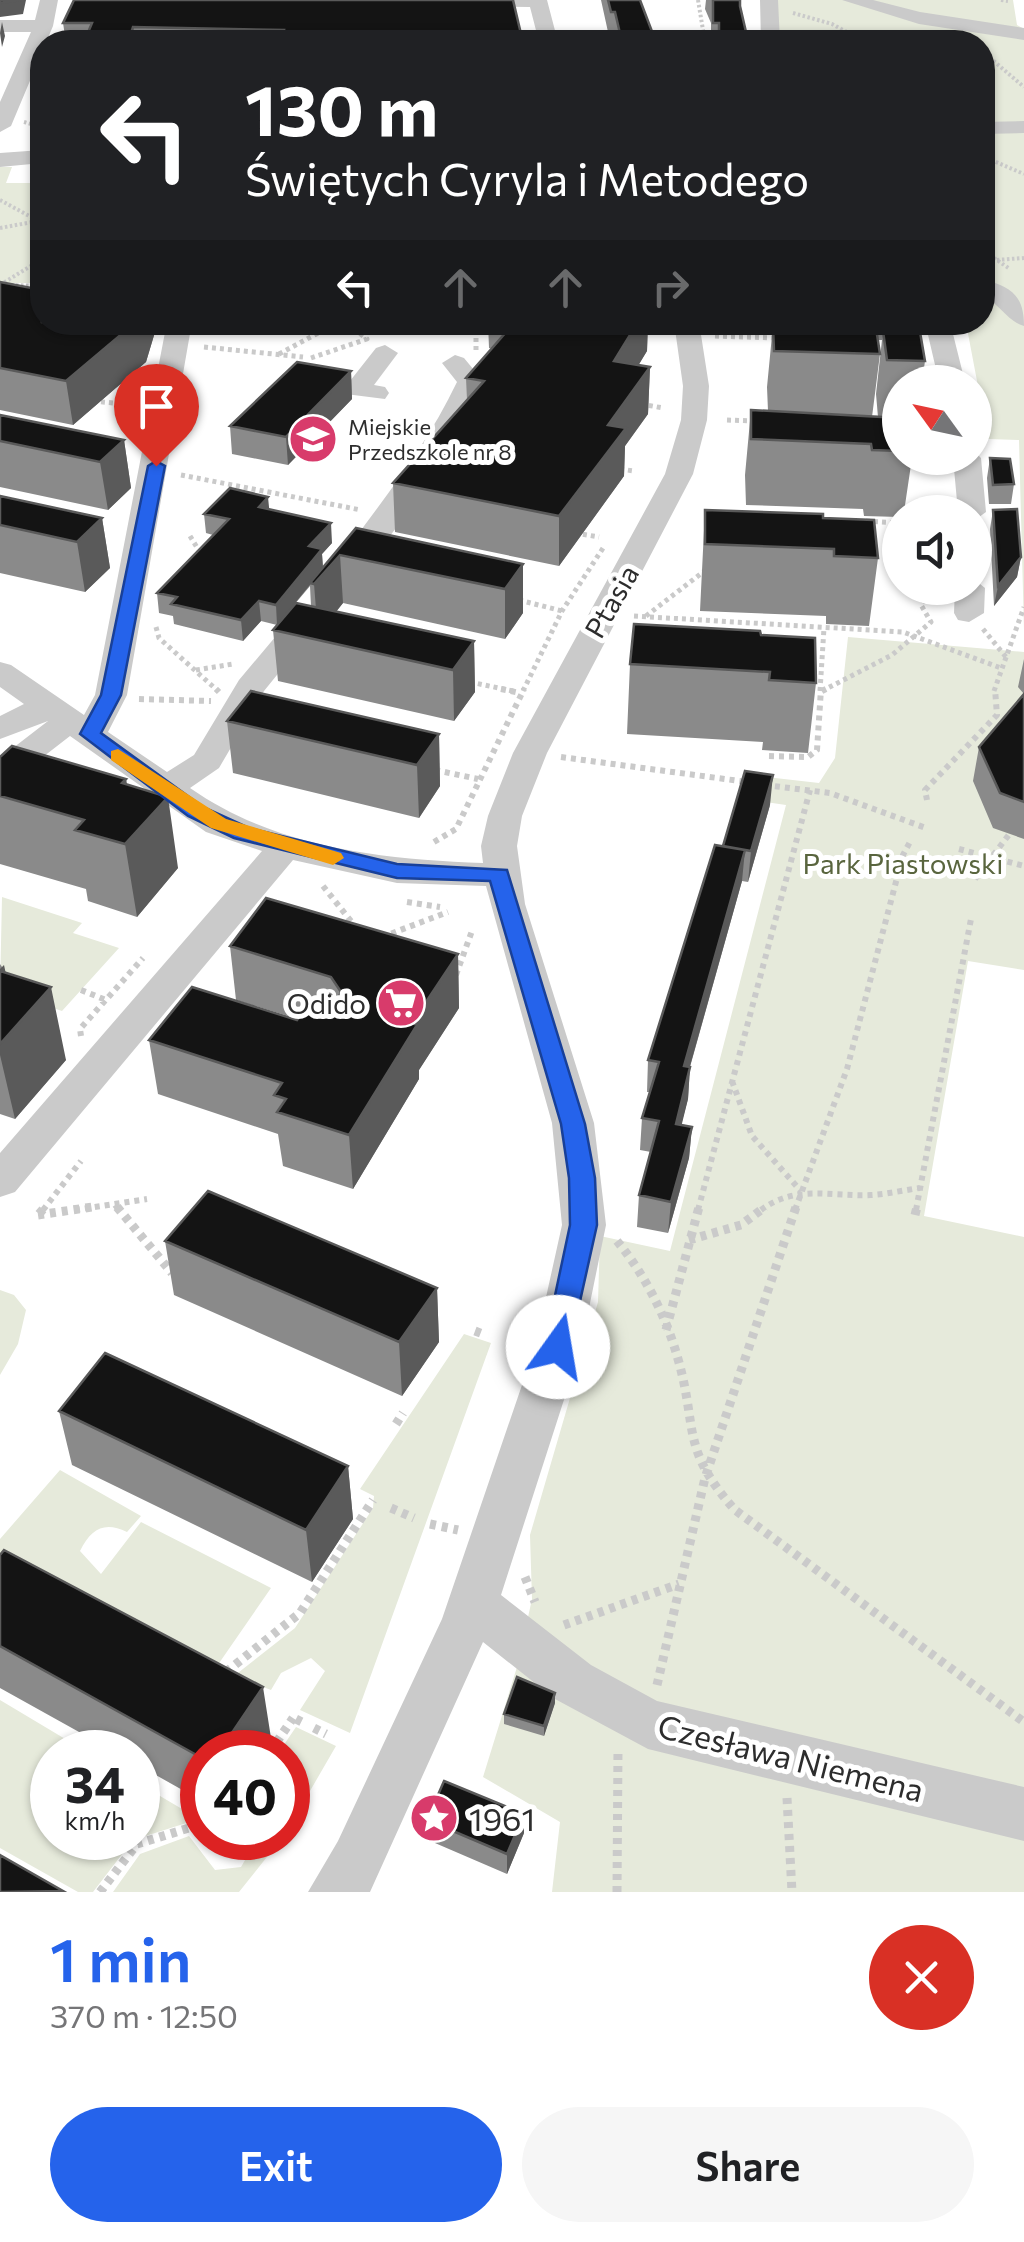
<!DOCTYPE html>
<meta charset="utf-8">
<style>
:root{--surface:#fff;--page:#f6f6f6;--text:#202124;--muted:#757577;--accent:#2563eb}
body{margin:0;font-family:Commissioner,sans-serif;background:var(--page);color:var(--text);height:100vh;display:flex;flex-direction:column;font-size:38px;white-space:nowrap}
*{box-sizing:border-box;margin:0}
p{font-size:32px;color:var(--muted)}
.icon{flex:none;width:55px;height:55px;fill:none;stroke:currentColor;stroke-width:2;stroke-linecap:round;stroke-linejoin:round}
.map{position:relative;height:1892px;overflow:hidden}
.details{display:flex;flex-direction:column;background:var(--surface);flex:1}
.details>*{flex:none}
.hud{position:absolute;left:30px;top:30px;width:965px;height:305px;border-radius:40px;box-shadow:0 2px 8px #0004;background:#202124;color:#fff;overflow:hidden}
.needle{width:65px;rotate:303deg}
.fabs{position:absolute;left:882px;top:365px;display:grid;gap:20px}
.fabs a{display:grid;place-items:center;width:110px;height:110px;border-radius:50%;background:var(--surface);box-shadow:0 2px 8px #0004;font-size:50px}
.speed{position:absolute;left:30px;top:1730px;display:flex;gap:20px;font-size:50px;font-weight:700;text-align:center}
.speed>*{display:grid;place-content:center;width:130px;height:130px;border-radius:50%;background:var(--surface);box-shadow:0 2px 8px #0004;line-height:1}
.speed small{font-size:25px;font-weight:400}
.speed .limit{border:15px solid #d22;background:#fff;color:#111}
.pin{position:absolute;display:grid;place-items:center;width:85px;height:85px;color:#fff;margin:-102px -42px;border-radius:50% 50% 50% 0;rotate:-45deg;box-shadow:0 0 10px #0007}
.pin .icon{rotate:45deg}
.me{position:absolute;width:110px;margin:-55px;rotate:13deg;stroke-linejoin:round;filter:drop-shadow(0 0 8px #0008)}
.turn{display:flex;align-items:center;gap:35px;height:210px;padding:0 50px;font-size:45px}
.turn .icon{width:130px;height:130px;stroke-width:2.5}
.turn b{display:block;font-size:70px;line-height:85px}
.lanes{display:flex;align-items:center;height:95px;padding:0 50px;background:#0003;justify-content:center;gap:50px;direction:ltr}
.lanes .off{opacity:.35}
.round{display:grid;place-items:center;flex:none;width:105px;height:105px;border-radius:52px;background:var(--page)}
.summary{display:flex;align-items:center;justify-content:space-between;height:170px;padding:0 50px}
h1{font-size:60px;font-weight:600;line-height:75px;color:var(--accent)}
.cta{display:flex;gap:20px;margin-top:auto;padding:20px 50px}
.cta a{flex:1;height:115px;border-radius:60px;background:var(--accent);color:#fff;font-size:40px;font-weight:600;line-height:115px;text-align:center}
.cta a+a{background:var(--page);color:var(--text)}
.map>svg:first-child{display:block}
</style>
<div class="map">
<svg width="1024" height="1892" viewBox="0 0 1024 1892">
<rect width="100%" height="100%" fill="#fff"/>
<path fill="#e6eadb" d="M762 0H1013L1017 25 1024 29V630L1019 440 988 439 966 323 982 322V42H765Z
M0 167H12L6 183H42V283H0Z
M848 637 1024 652V970L968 961 924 1216 1024 1237V1892H552L560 1822 483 1777 517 1667 532 1599 530 1535 598 1302 600 1236 670 1251 786 805 752 800 757 776 819 783 835 758Z
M2 897 82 923 73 933 119 948 62 1011 0 990Z
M0 1290 14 1295 26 1310 18 1344 0 1375Z
M464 1334 491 1343 350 1733 300 1710 325 1671 311 1658 281 1673 271 1690 234 1676 295 1628 373 1508 374 1496 360 1489Z
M60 1470 141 1516 127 1532C104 1521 91 1529 80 1551L101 1574 141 1522 271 1588 215 1669 0 1607V1539Z
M0 1700 87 1752H52V1838H138V1783L199 1819 133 1840 93 1892H78L0 1848Z
M296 1727 336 1746 288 1829V1752H279Z
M189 1836 215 1870 241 1867 258 1838H282L239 1892H113L140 1854Z"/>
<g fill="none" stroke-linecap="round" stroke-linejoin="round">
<path stroke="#cacaca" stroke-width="4" stroke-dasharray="2.5 2.5" stroke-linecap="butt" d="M698 0 705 42
M1001 0 1008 1
M793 13 832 24 865 42
M982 51 1024 87
M24 122 42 127
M982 156 1024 174
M0 200 42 223
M0 228 38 221
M982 242 991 256 1010 269
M982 261 1024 258
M0 285 42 259
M11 285 42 286"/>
<path stroke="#cacaca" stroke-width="5" stroke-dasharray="4 4" stroke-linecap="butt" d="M476 322V351
M333 325 373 330
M715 336 777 338
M204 347 303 357
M279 354 333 325 315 322
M311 358 367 339 353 328
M93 401 135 405
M641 404 663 408
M727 420 754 421
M620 469 634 471
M181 475 361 510
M866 521 900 523
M575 533 599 537
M190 536 201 554
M519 600 562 611
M634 616 903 632 1001 668
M646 616 707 569
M156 627 159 638 218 691
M983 629 1006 657
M196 670 233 664
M470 682 513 691
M523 691 562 611 605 545
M820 691 824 628
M822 691 892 655 931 622 921 605 930 588
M994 691 1024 607"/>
<path stroke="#cacaca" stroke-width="6" stroke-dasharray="5 5" stroke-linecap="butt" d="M216 689 219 692
M501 689 520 693
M822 691 826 689
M139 699 211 701
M769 756 808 757 817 750 821 689
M561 757 747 782
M435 770 478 779
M765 785 830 793 926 828
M927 800 925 790 997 715 995 689
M434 842 456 829 524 689
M959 849 1024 866
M975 879 1024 815
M323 886 358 930
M407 902 440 907
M382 937 448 912
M456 975 473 928
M81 990 106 1000
M81 1036 80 1029 143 958
M732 1081 752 1136 801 1191
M115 1205 119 1210
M43 1210 81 1161
M75 1210 147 1199
M698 1210 810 790
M761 1210C796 1184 831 1197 871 1195 888 1194 904 1190 920 1188
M795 1210 847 1069 903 855 911 840
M916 1210 971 919"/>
<path stroke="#cacaca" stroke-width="9" stroke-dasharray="6 6" stroke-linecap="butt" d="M117 1207 172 1273
M39 1214 45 1207
M38 1215 92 1207
M915 1215 917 1207
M689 1240 741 1225 765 1207
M617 1241C645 1275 666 1316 678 1359 698 1429 680 1448 735 1510L1024 1722
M666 1330 699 1207
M475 1331 483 1334
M396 1424 403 1413
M391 1508 414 1518
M430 1524 458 1530
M525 1577 535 1602
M564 1625 679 1584
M226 1672 300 1613 373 1500
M657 1685 705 1478 796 1207
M296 1719 306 1724
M314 1728 326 1734
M270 1752 293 1718
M787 1798 792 1892
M100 1892 137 1844 202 1824
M617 1892 618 1748"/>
<path fill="#cacaca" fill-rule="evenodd" d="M40 0H58L53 26 11 126 0 132V102L31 32H0V20H35Z
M377 0H547L558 42H539L530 7 386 6Z
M760 0H778L780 42H761Z
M842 0H873L920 12 1024 28V40L919 24Z
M1024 121V133L982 134V122Z
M42 150V163L0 167V153Z
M982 279C1012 287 1024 296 1024 326 1008 322 999 303 982 295Z
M167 322H192L127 695 108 732 167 772 194 755 239 680 297 611H319L323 618 264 691 219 768 190 788C276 848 381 859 483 863L481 846 488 816 513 753 665 474 681 420 683 386 674 322H699L709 386 707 420 693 474 547 753 522 816 517 846 525 904 594 1123 606 1225 581 1347 501 1595 591 1665 657 1701 1024 1787V1841L648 1749 555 1699 483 1642 370 1892H308L338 1841 442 1619 535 1347 562 1225 552 1123 486 886 397 883 293 860 15 1192 0 1197V1153L262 851 206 832 70 736 12 781 0 784V758L48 721 0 739V716L24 704 0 687V662L11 665 84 715 95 695Z
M925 322H950L965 382H939Z
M385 345 398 353 374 385 385 387 389 393 385 399 306 389 293 381 306 373 350 381 376 348Z
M455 355 464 358 483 381C451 454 407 517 357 578H335L331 572C376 507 422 455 457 382L442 363Z
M975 452 981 458 986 512 975 520V512H958L953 458H975Z
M975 580 985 588 984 613 969 622 958 620 954 613 955 588H975Z"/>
</g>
<path fill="#8a8a8a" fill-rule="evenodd" d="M601 0H640L656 42H614V41H610Z
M706 0H740V6L746 32 760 40 793 42H711V23L705 9Z
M63 23 521 34V42H66Z
M0 282 42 322H158L146 362 73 425 0 410Z
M488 322H648L647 351 638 365 650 367 648 414 625 446 624 476 559 566 395 532 393 483 467 400 466 378 492 349 489 348Z
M864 322H902L901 332 925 361 922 382H900V458H912L904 512H900V517L864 516 863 509 746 505 745 475 751 410 768 411 767 387 773 325 864 328ZM877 340H882L876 394 878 417H872L880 354Z
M351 371 352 399 288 465 232 454 230 426Z
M0 415 124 440 131 488 108 510 0 487Z
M990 458 1014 484 1011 504H989L987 478Z
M0 496 102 518 110 568 85 592 0 573Z
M270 509 332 543 322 554 323 567 356 528 523 564V613L505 639 343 603 336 612 474 641 475 692 454 721 278 681 273 630 277 625 261 621 243 641 174 624 173 616 159 613 157 593 213 535 206 533 204 514ZM310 586 311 606 278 624Z
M705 510 823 518 878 558 869 626 826 624V616L700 611Z
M993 510 1021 557 1017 577 994 606 990 529Z
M761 635 816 683 808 753 762 750 763 742 627 734 630 664Z
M1024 659V694L1018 687Z
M1024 694V839L993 828 973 781 979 747Z
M227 721 439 734 440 786 419 818 233 773Z
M0 757 126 779 127 785 178 868 137 917 88 901 86 889 0 864Z
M770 805 748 882 742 881 690 1067 688 1099 681 1125 692 1127 689 1158 668 1233 637 1227 639 1195 651 1152 640 1150 642 1118 650 1092H647L648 1060 723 847Z
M230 946 458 954 459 1008 419 1070V1079L353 1189 283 1166 278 1134 158 1094 149 1040 298 1019 236 1000Z
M0 964 66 1060 15 1119 0 1114Z
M165 1241 437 1288 439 1342 402 1396 174 1295Z
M59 1411 348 1466 353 1519 312 1582 72 1465Z
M0 1555 271 1738 202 1752V1801L138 1765V1752H115L0 1688Z
M555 1703 544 1736 504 1724V1714Z
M427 1820 524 1833 507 1874 428 1840Z"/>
<path fill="#5a5a5a" d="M21 0H26L23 14 0 17V3Z
M2 22 5 36 2 47 0 33Z
M133 27 135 42H128Z
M136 322H158L146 362 73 425 66 381Z
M638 322H648L647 351 613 408 614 361Z
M650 367 648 414 625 446 624 476 559 566V516L608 425Z
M351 371 352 399 288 465 286 437Z
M124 440 131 488 108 510 100 462Z
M268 497 270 517 259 507Z
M102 518 110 568 85 592 77 542Z
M331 523 332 543 322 554 323 569 277 625 276 605 309 546Z
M340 555 343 603 318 634 314 584Z
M1021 557 1017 577 994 606 998 586Z
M523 564V613L505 639V589Z
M259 601 261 621 243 641 241 620Z
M474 641 475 692 454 721 453 670Z
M439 734 440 786 419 818 417 765Z
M773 775 770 805 748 882 751 851Z
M126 779 134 834 168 797 178 868 137 917 125 844 122 783Z
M745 850 742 881 681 1098 684 1066Z
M458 954 459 1008 419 1070V1079L353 1189 349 1135 412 1023Z
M4 965 17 1025 51 987 66 1060 15 1119 0 1055V969Z
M690 1067 688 1099 674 1156 676 1124Z
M692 1127 689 1158 668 1233 671 1202Z
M437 1288 439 1342 402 1396 399 1342Z
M348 1466 353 1519 312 1582 306 1530Z
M263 1687 271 1738 261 1752H219Z
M555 1693V1703L544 1736V1726Z
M524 1814V1833L507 1874V1854Z"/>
<path fill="#141414" stroke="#5a5a5a" stroke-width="2.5" d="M0 0H21L0 3Z
M74 0H513L521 34H515L514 42H281L284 30 133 27 128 42H84L92 23H63Z
M608 0H640L656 42H622L615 12H611Z
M713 0H740V6L746 32H756L760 40 791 39 793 42H719V23H713Z
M0 282 42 290V322H136L66 381 0 368Z
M515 322H638L614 361 650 367 608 425 626 428 559 516 393 483 484 381 466 378Z
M773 325 876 328 880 354 774 351Z
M883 331 920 332 925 361 887 360Z
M297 362 351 371 286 437 230 426Z
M751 410 900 418V451L872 450 871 444 751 439Z
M0 415 124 440 100 462 0 441Z
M990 458 1010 459 1014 484 993 485Z
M230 488 268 497 259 507 331 523 309 546 322 549 276 605 259 601 241 620 171 604 177 597 157 593 229 519 204 514Z
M0 496 102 518 77 542 0 525Z
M1017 509 1021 557 998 586 993 510Z
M705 510 823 514V518L874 520 878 558 834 556V549L705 544Z
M356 528 523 564 505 589 340 555 314 584 310 583Z
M296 603 474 641 453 670 273 630Z
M634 624 760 631 761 635 815 638 816 683 769 680 770 672 630 664Z
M251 691 439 734 417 765 227 721Z
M1024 694V802L1000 793 979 747Z
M12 746 126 779 122 783 168 797 125 844 75 830 84 820 0 796V757Z
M745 771 773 775 751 851 723 846Z
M715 845 745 850 684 1066 690 1067 676 1124 692 1127 671 1202 639 1195 659 1121 642 1118 659 1062 648 1060Z
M266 898 458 954 412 1023 417 1025 349 1135 277 1112 286 1099 274 1095 282 1083 149 1040 192 987 297 1020 306 1008 318 1011 335 1006 341 992 331 977 230 946Z
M0 971 51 987 0 1044Z
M208 1191 437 1288 399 1342 165 1241Z
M105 1353 348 1466 306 1530 59 1411Z
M4 1550 263 1687 219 1752H202V1758L0 1646V1555Z
M517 1677 555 1693 544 1726 504 1714Z
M444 1781 524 1814 507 1854 427 1820Z
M0 1855 63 1891 0 1892Z"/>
<path fill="#2563eb" stroke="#184099" stroke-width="2.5" d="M156 461 165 466 121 695 101 733 203 807 249 828 397 864 507 870 585 1124 595 1178 597 1225 568 1355H548L544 1347 570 1225 569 1178 561 1124 490 881 397 878 234 838 188 816 80 734 101 695 148 466Z"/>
<path fill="#f59e0b" d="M118 749 226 819 341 853 344 858 333 865 211 828 111 760V751Z"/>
<defs>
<g id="school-disc" transform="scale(2.5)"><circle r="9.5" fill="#d83b6b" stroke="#fff"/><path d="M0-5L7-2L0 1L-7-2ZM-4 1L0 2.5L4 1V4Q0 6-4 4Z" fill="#fff"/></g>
<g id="supermarket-disc" transform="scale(2.5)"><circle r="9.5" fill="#d83b6b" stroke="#fff"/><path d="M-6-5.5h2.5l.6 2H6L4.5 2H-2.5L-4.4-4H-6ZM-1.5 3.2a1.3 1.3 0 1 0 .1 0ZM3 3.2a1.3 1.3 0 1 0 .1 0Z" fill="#fff"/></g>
<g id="sight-disc" transform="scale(2.5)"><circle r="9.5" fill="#d83b6b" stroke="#fff"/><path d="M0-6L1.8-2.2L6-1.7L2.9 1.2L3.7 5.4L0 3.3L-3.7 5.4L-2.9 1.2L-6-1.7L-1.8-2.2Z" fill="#fff"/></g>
</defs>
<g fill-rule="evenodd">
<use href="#school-disc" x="313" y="439"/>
<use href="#supermarket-disc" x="401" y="1003"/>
<use href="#sight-disc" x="434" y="1818"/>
</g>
<g text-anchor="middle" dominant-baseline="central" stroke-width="10" stroke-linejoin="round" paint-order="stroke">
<g font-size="22" fill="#2d2d2d" stroke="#fff" text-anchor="start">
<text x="348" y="426">Miejskie<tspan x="348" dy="25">Przedszkole nr 8</tspan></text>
</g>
<g font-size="28" fill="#2d2d2d" stroke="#fff">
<text transform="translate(611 601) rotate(-60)">Ptasia</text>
</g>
<g font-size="28" fill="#59653e" stroke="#fff">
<text x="903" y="863">Park Piastowski</text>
</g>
<g font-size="28" fill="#2d2d2d" stroke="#fff" text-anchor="end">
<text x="366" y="1003">Odido</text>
</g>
<g font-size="32" fill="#2d2d2d" stroke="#fff">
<text transform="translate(791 1757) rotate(14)">Czesława Niemena</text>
</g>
<g font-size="32" fill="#2d2d2d" stroke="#fff" text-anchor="start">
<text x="469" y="1818">1961</text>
</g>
</g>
</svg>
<div class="fabs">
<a><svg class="needle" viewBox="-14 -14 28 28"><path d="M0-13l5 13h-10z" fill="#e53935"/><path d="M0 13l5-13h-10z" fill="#757577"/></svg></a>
<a><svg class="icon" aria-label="sound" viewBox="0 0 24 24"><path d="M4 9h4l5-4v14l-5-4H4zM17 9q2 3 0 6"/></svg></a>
</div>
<div class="speed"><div>34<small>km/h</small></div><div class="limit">40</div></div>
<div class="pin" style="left:156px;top:466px;background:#d93025"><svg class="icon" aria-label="arrive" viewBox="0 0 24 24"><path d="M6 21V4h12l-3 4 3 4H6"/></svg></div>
<svg class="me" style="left:558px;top:1347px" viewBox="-20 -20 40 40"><circle r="19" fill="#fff"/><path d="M0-13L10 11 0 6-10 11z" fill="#2563eb"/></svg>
<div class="hud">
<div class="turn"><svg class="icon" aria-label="left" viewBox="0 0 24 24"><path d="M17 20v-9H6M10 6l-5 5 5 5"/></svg><div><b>130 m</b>Świętych Cyryla i Metodego</div></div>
<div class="lanes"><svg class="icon" aria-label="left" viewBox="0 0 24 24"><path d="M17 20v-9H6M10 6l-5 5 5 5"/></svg><svg class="icon off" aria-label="ahead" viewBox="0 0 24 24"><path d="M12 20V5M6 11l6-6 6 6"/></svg><svg class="icon off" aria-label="ahead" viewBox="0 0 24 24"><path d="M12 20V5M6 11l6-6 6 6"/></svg><svg class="icon off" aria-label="right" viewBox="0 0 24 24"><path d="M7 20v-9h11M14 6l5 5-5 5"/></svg></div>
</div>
</div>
<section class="details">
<div class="summary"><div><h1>1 min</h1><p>370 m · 12:50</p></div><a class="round" style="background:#d93025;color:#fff"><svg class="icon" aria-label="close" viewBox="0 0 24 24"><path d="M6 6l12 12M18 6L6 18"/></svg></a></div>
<div class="cta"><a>Exit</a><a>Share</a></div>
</section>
